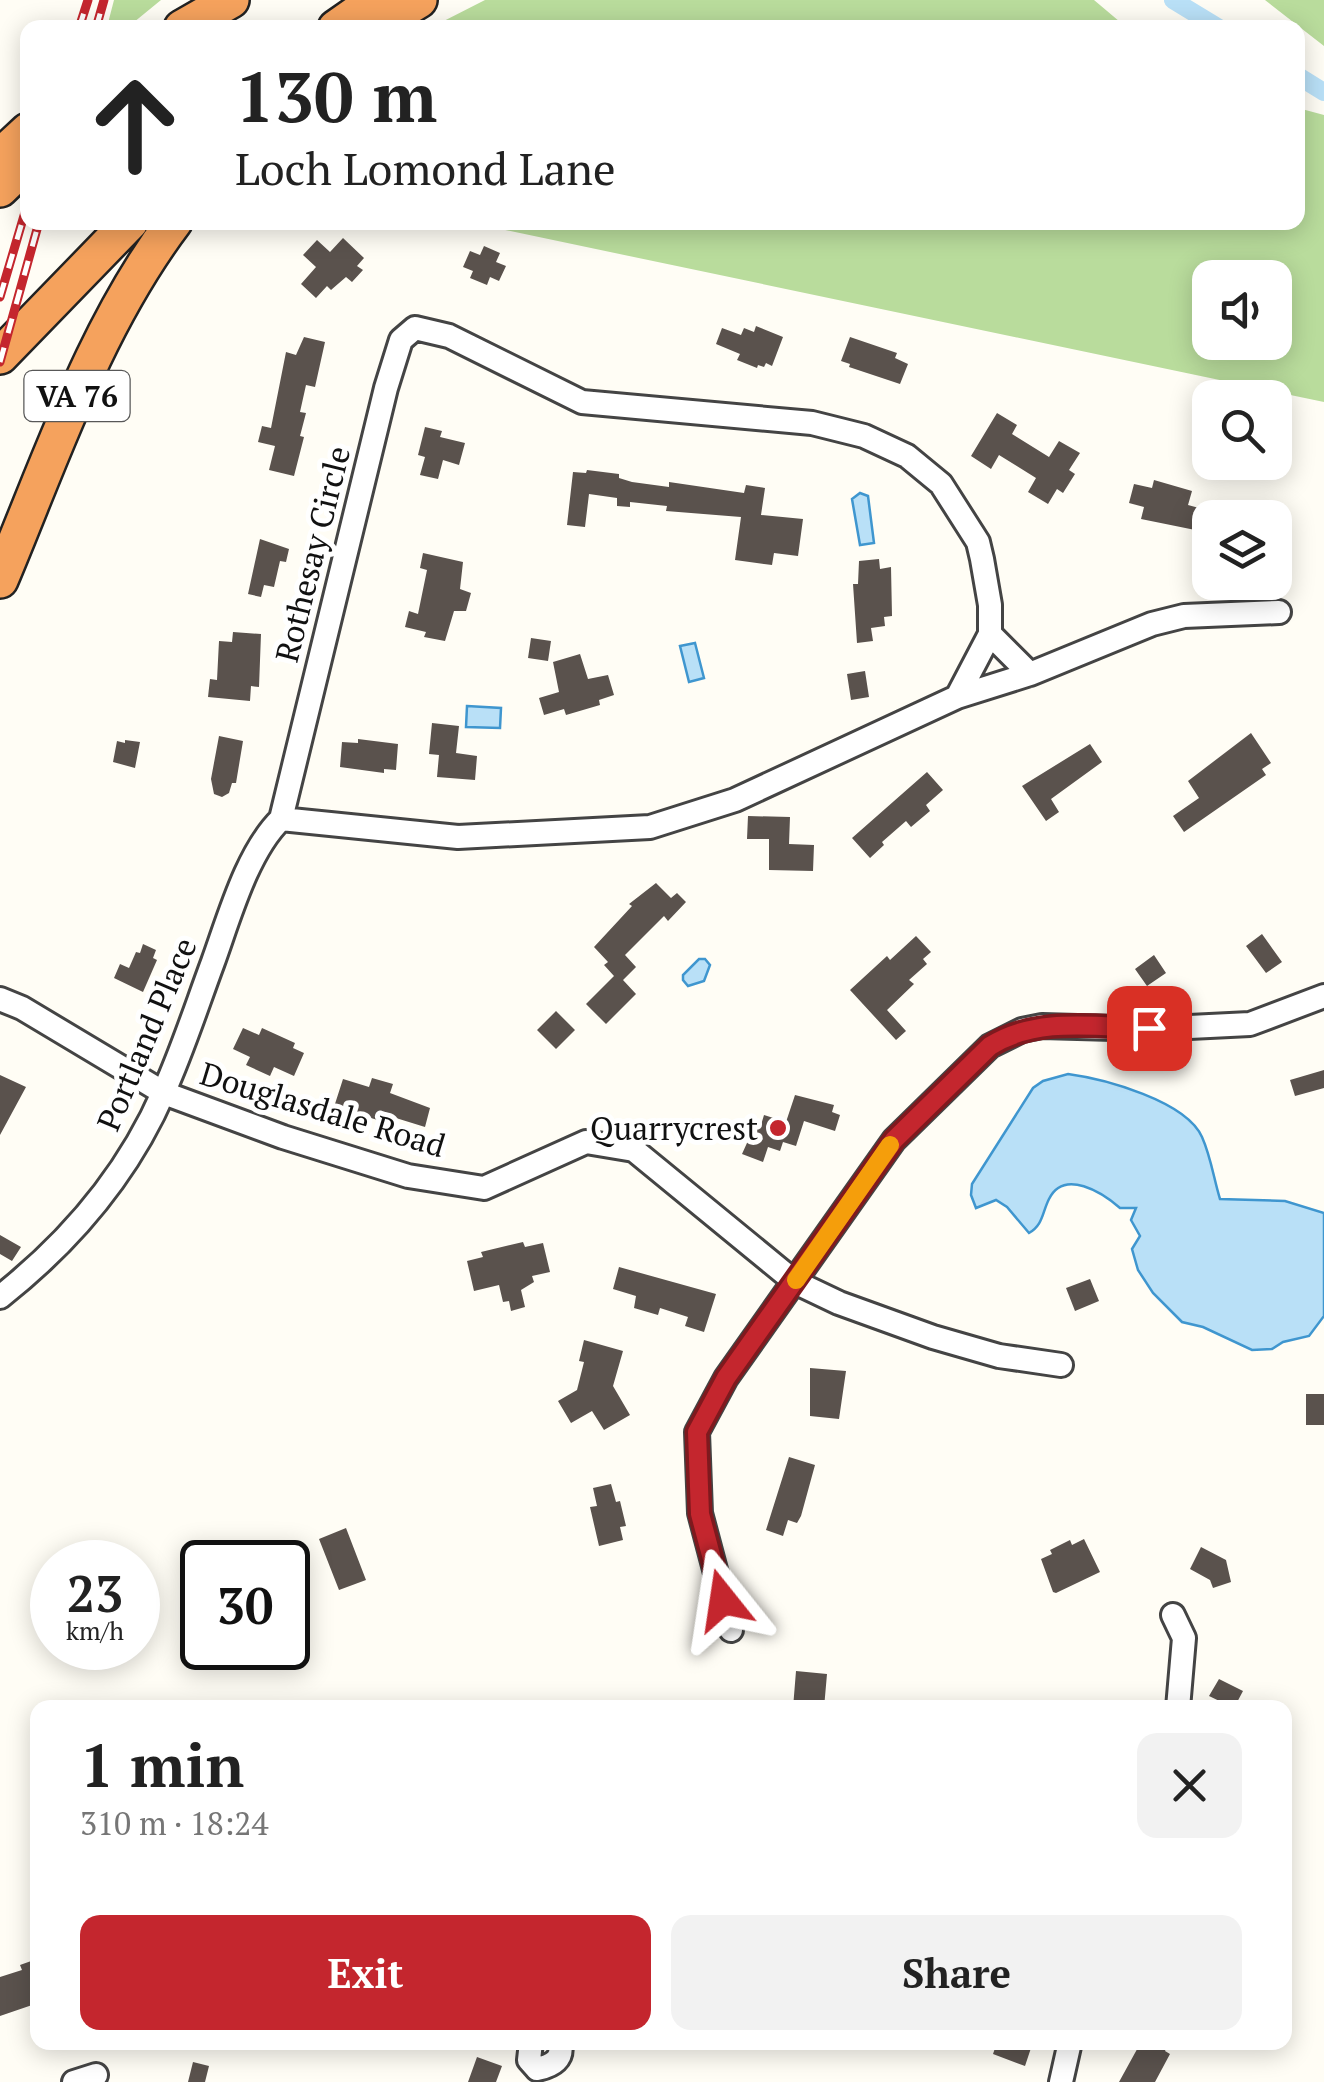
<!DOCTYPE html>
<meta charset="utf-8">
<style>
:root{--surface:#fff;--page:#f2f2f2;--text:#222;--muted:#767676;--accent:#c4262e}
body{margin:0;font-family:"PT Serif",serif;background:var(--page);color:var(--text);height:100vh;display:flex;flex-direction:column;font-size:38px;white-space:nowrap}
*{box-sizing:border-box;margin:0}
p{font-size:32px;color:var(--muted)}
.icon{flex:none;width:55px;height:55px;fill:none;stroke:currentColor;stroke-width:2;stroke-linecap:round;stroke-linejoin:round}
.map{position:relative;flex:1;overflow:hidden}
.panel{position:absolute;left:30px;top:1700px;width:1262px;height:350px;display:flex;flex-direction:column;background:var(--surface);border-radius:20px;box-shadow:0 5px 25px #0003}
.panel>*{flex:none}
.banner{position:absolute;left:20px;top:20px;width:1285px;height:210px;border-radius:20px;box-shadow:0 5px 25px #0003;background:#fff;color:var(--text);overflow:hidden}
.fabs{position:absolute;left:1192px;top:260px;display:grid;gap:20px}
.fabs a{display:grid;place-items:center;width:100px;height:100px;border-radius:20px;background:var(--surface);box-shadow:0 5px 25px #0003;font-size:50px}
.speed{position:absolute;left:30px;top:1540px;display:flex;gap:20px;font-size:50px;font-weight:700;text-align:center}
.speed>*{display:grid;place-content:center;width:130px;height:130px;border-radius:50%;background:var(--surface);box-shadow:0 5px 25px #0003;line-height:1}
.speed small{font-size:25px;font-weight:400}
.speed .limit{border:5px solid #111;border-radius:15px;background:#fff;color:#111}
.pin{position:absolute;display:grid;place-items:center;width:85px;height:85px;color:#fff;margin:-42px;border-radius:20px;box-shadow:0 5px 15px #0006}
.me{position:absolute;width:110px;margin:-55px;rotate:345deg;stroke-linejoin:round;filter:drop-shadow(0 0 8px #0008)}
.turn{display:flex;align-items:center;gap:35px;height:210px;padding:0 50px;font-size:45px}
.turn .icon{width:130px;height:130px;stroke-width:2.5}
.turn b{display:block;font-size:70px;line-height:85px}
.round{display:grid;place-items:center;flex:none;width:105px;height:105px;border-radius:20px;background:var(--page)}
.summary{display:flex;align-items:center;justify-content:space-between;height:170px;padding:0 50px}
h1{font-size:60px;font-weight:700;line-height:75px}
.action{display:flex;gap:20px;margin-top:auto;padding:20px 50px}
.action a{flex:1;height:115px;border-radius:20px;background:var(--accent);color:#fff;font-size:40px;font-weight:700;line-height:115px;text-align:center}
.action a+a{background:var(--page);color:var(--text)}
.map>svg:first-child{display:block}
</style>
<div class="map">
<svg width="1324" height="2082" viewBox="0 0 1324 2082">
<rect width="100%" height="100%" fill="#fffdf5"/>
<path fill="#b9dc9c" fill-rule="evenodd" d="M114 0H161L128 27H107Z
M485 0H1094L1126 27H432Z
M1265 0H1324V46Z
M1298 108 1324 115V402L472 223 1298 222ZM1210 278H1275V342H1210Z"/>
<path fill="#b9e0f7" stroke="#3f96cf" stroke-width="2.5" d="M860 493 868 496 874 543 860 545 852 499Z
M695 643 704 678 689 682 680 646Z
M467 706 501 708 500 728 466 727Z
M699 959H705L710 965 704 981 688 986 683 980V975Z
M1068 1074C1105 1079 1186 1101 1202 1137 1211 1157 1214 1180 1220 1199L1285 1201 1324 1213V1316L1309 1336 1283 1342 1272 1349 1252 1350 1203 1327 1182 1322 1153 1293 1138 1270 1132 1249 1140 1236 1131 1220 1136 1208H1120C1103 1193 1064 1168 1049 1199 1042 1213 1043 1225 1029 1233L1007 1207 996 1200 976 1208 971 1195 972 1184 1033 1088 1043 1081Z"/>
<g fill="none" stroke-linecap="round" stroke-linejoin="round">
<path stroke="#b9e0f7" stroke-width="18" d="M1173 0 1219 28
M1298 76 1324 92"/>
</g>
<path fill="#5a524d" d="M343 238 364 258 357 266 363 270 352 282 346 277 331 290 327 286 316 298 301 284 316 267 303 255 317 240 330 252Z
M484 246 500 253 496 262 506 266 499 281 490 277 487 285 470 278 473 271 463 267 470 251 480 255Z
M756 326 783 337 772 366 766 363 764 367 758 365 757 368 737 360 740 354 716 344 722 328 741 335 744 328 754 332Z
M304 337 325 342 315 387 306 385 300 412 306 413 300 436 304 437 294 476 269 470 275 446 258 442 262 426 271 428 286 352 296 355Z
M850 337 897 353 895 358 908 364 900 384 849 367 850 364 841 361Z
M997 413 1017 425 1012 434 1049 457 1059 441 1080 453 1069 470 1075 474 1063 493 1057 489 1048 504 1028 492 1036 478 999 455 991 469 971 456Z
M425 427 442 431 440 437 465 443 459 465 443 460 438 479 420 475 425 457 418 455Z
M587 470 619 474V478L632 482 669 487V482L744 493 746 485 765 488 761 515 803 519 798 556 774 553 772 565 735 560 741 517 666 511 667 506 630 502V507L617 506V498L589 494 585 527 567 525 573 472 586 473Z
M1154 480 1192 491 1188 505 1210 511V533L1141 519 1144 507 1129 503 1134 484 1152 488Z
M260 539 289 549 286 562 280 561 274 587 264 585 261 597 248 594Z
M423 553 463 562 460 589 471 593 466 611H454L445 641 424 637 426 632 405 627 409 611 418 614 427 570 420 568Z
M879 559 880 569 891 567 892 616 884 617 885 626 871 628 873 641 857 643 853 584H858L859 561Z
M233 632 261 634 259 687 251 686 250 701 208 697 210 679 217 680 219 641 232 642Z
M531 638 551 641 548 661 528 658Z
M580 654 588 679 608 675 614 695 599 700 600 705 566 715 564 709 544 715 539 698 559 692 553 662Z
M865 671 869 697 851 700 847 674Z
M432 723 459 726 456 753 477 756 475 780 437 777 439 755 429 754Z
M1251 733 1271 763 1262 769 1266 775 1184 832 1173 816 1199 798 1188 781Z
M219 736 243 741 236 783H232L229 793 222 797 214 794 211 779Z
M358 739 398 744 396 770 384 769V773L340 767 342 742 358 743Z
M125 740 140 742 135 768 113 762 117 741 125 743Z
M1090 744 1102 762 1051 799 1059 812 1046 821 1022 786Z
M927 772 943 790 926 805 930 811 911 827 906 821 882 842 884 845 870 858 852 838Z
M748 816 790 817 789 844 814 845 813 871 769 870V839H747Z
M656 883 671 898 677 893 686 902 668 921 664 916 625 955 636 967 623 980 636 994 606 1024 586 1004 614 976 604 965 608 962 594 947 632 906 629 904Z
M1262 934 1282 962 1266 973 1246 946Z
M916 936 931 952 923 959 927 964 909 980 914 984 887 1010 906 1031 896 1040 850 990 887 956 890 960Z
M143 944 156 950 153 958 157 960 143 992 114 978 120 964 129 968 136 952 140 953Z
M1154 955 1166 973 1147 986 1135 969Z
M556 1011 575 1030 556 1049 537 1030Z
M243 1028 259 1035 262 1028 295 1043 293 1048 304 1053 294 1076 274 1067 270 1076 246 1065 250 1057 233 1049Z
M1324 1070V1088L1295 1096 1290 1080Z
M0 1075 26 1087 0 1135Z
M372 1078 393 1084 390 1093 430 1108 425 1127 383 1114 381 1121 334 1107 343 1079 369 1087Z
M795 1095 834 1105 832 1112 840 1115 835 1131 804 1121 796 1146 783 1142 780 1151 768 1147 763 1162 742 1154 756 1123 761 1125 764 1115 786 1122Z
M0 1235 21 1247 12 1261 0 1254Z
M523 1242 525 1247 543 1243 550 1272 532 1276 534 1282 521 1290 525 1307 511 1311 509 1301 503 1302 499 1285 474 1291 467 1261 483 1257 481 1252Z
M619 1267 716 1294 704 1332 685 1326 688 1317 660 1308 658 1315 634 1308 636 1296 613 1289Z
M1090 1279 1099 1301 1075 1311 1066 1288Z
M584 1340 623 1351 613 1386 630 1415 604 1430 592 1411 571 1423 558 1401 577 1390 584 1362 579 1361Z
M810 1368 846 1371 839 1419 810 1416Z
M1306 1394H1324V1425H1306Z
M789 1457 815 1465 801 1516 797 1523 788 1520 783 1536 766 1530Z
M611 1484 616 1502 620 1501 626 1526 620 1527 623 1540 599 1546 590 1507 597 1506 593 1488Z
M346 1528 366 1580 339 1590 319 1539Z
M1084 1539 1100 1572 1056 1593 1053 1592 1041 1559 1052 1554 1050 1550 1070 1540 1072 1545Z
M1201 1547 1226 1560 1231 1582 1213 1588 1210 1580 1190 1569Z
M796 1671 827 1674 824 1708H793Z
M1219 1679 1243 1691 1234 1708 1209 1696Z
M34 1960 38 1970V2003L0 2016V1977L22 1970 20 1965Z
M997 2042H1033L1025 2066 993 2054Z
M1141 2042H1169L1165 2051 1170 2054 1155 2082H1119Z
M477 2057 502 2066 496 2082H468Z
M193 2062 209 2066 205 2082H188Z"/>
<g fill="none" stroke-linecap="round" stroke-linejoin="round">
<g stroke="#444" stroke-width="28">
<path id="minor" d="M990 634 1030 674
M281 819 386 388 401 340 415 328 449 336 582 402 812 423 864 436 907 456 941 484 978 542 982 559 990 605V634L957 697
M281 819 458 837 650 827 735 800 957 697 1030 674 1152 624 1184 616 1279 612
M0 999 22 1008 164 1093 283 1137 408 1176 484 1188 586 1142 634 1150 795 1282 839 1303 933 1337 999 1356 1061 1365
M0 1297C71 1241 128 1174 164 1091 183 1049 197 1005 213 962 229 918 247 852 281 819
M1173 1615 1184 1638 1178 1708
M731 1630 700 1513 697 1432 726 1378 894 1140 990 1046 1022 1030 1042 1026 1149 1029 1250 1024 1324 996
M531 2042 529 2060 537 2069
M537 2069C552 2066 565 2059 559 2042
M74 2082 96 2075
M1061 2082 1070 2042"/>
</g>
<g stroke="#222" stroke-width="40">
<path id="highway" d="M182 28 231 0
M336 28 376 0
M373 28 419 0
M0 157 28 131
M0 189 28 162
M0 356 130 222
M0 580C51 459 94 328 174 222"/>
</g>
<use href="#minor" stroke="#fff" stroke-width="22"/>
<use href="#highway" stroke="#f5a25d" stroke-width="35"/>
<g stroke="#c4262e" stroke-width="9">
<path id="rail" d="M79 28 88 0
M96 28 104 0
M0 297 28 202
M0 362 39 222"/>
</g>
<use href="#rail" stroke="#fff" stroke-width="5" stroke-dasharray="15" stroke-linecap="butt"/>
</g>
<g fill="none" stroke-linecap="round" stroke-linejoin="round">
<g stroke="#7f191e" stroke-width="25">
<path id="route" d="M723 1600 700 1514 697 1432 726 1378 894 1140 990 1046C1038 1016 1096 1027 1149 1028"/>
</g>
<use href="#route" stroke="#c4262e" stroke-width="18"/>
<path stroke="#f59e0b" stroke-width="18" d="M796 1280 890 1145"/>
</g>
<circle fill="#c4262e" stroke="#fff" stroke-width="4" cx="778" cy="1128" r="10"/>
<g text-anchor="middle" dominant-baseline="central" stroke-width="10" stroke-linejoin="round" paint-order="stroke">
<rect fill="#fff" stroke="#585858" stroke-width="2.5" x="24.5" y="371" width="105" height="50" rx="8"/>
<g font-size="30" font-weight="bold" fill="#111">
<text x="77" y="396">VA 76</text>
</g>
<g font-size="32" fill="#111" stroke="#fff">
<text transform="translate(312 554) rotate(-76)">Rothesay Circle</text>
<text transform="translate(146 1034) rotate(-67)">Portland Place</text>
<text transform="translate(323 1109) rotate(17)">Douglasdale Road</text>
</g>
<g font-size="32" fill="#111" stroke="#fff" text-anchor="end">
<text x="758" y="1128">Quarrycrest</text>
</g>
</g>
</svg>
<div class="fabs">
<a><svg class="icon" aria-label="sound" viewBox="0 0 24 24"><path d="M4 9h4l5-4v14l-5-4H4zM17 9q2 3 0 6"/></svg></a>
<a><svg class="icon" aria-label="search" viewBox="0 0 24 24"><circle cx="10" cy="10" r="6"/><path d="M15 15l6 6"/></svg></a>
<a><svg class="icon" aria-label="layers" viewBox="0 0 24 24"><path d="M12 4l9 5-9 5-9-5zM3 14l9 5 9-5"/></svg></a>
</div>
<div class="speed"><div>23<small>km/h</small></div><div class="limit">30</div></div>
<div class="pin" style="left:1149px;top:1028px;background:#d93025"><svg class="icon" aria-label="arrive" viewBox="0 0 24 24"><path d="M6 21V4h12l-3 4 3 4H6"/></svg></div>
<svg class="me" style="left:723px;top:1600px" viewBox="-20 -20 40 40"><path d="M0-17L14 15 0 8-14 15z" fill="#c4262e" stroke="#fff" stroke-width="4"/></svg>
<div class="banner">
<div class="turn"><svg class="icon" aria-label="ahead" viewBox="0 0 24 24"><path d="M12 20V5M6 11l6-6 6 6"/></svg><div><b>130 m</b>Loch Lomond Lane</div></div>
</div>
<section class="panel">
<div class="summary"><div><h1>1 min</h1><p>310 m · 18:24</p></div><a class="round"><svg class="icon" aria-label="close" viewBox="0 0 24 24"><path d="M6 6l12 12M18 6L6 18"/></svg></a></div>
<div class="action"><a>Exit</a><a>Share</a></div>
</section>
</div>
